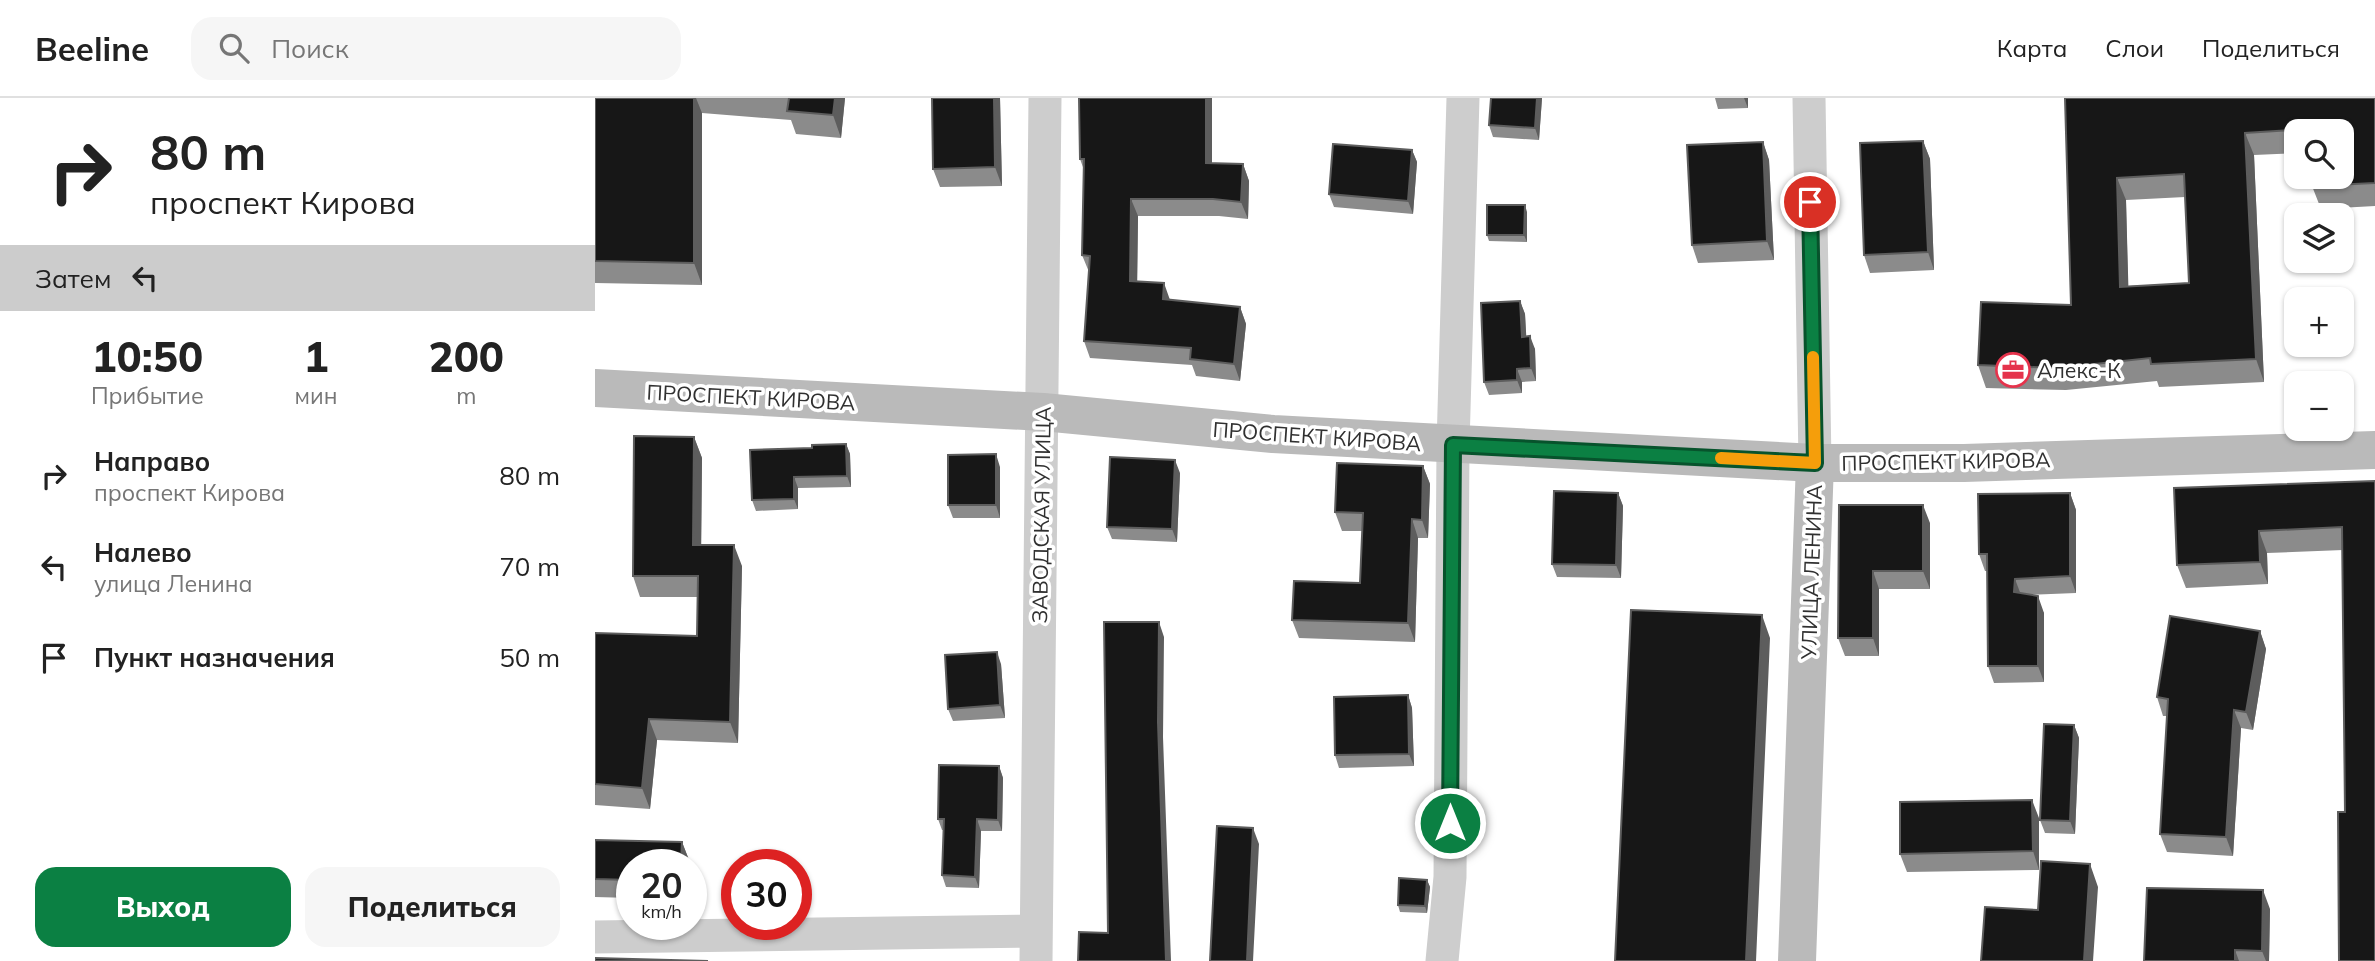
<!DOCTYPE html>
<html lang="ru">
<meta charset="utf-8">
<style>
:root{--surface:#fff;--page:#f6f6f6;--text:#222;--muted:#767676;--line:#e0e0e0;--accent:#0b8043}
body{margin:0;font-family:Mulish,sans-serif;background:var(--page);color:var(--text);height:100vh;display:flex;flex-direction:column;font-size:26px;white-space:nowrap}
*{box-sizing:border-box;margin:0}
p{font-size:23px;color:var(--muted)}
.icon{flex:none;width:38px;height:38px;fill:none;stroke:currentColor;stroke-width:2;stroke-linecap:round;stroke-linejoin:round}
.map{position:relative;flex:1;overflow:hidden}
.side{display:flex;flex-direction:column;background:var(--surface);width:595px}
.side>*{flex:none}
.top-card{background:#fff;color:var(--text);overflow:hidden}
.buttons{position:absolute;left:1689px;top:21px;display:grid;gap:14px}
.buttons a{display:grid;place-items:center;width:70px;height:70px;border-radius:14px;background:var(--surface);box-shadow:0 2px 5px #0004;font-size:35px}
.speed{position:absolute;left:21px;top:751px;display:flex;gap:14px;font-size:35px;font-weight:700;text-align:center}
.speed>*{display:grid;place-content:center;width:91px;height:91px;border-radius:50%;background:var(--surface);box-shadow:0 2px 5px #0004;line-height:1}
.speed small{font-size:18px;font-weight:400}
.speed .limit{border:10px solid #d22;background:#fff;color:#111}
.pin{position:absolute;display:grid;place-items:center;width:60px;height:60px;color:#fff;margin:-30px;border:4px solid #fff;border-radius:50%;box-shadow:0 2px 7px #0007}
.me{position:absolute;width:77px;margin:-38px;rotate:0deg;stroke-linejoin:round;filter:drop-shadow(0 0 5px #0008)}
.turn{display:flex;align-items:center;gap:24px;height:147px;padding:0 35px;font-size:32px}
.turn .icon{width:91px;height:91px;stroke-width:2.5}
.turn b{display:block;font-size:49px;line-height:60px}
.then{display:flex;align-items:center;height:66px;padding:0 35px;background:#0003;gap:14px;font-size:26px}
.eta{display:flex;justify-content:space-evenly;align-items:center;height:119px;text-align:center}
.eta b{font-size:42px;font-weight:800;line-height:49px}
.cta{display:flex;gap:14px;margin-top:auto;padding:14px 35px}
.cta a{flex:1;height:80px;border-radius:21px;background:var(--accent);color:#fff;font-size:28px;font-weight:800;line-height:80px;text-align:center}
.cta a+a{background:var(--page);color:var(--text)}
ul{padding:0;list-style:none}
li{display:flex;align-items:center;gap:21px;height:91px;padding:0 35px}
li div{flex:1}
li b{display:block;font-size:26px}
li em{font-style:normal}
header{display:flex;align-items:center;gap:42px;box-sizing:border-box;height:98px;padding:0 35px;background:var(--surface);border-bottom:2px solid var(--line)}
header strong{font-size:33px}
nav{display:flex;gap:38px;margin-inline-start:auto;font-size:24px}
.search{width:490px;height:63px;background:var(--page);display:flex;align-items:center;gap:18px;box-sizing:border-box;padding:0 24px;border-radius:21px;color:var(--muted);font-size:26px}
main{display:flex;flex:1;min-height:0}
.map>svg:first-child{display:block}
</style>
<header>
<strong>Beeline</strong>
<div class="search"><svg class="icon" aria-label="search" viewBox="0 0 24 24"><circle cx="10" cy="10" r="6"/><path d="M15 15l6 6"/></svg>Поиск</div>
<nav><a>Карта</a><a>Слои</a><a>Поделиться</a></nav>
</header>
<main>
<section class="side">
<div class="top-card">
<div class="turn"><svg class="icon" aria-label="right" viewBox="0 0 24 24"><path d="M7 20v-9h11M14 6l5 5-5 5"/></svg><div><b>80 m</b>проспект Кирова</div></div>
<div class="then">Затем<svg class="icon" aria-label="left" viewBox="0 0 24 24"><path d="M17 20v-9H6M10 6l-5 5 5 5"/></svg></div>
</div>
<div class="eta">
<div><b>10:50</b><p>Прибытие</p></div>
<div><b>1</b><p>мин</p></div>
<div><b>200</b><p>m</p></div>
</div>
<ul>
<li><svg class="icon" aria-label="right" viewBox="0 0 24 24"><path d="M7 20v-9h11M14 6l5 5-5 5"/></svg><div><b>Направо</b><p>проспект Кирова</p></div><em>80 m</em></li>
<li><svg class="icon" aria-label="left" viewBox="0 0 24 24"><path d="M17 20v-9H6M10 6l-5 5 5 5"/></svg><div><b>Налево</b><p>улица Ленина</p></div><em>70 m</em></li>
<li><svg class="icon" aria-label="arrive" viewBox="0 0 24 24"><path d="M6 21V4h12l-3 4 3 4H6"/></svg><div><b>Пункт назначения</b></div><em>50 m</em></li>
</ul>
<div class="cta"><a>Выход</a><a>Поделиться</a></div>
</section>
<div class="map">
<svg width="1780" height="863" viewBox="0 0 1780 863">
<rect width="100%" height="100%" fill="#fff"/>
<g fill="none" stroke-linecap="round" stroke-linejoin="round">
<path stroke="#cdcdcd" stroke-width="33" d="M1214 0 1220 365
M0 839 439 833
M441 863 450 0
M847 863 855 779 858 347 868 0"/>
<path stroke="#bababa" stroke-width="38" d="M0 290 448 314 678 336 1220 365H1369L1780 352
M1202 863 1220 365"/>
</g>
<path fill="#8b8b8b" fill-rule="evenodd" d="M0 0H250L246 40 201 36 196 22 107 15V187L0 185Z
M337 0H405L407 88 345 89 338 71Z
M484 0H617V65L648 66 654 83 653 121 624 118H543L542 183 575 202 645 209 651 226 645 283 601 278 597 267 495 260 489 243 494 174 487 157 489 72 485 61Z
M947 0 944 42 898 39 894 27Z
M1120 0H1153V10L1123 11Z
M1470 0H1780V108L1726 111 1717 88 1746 33H1701V55L1659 57 1669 284 1564 289 1562 283 1471 292 1391 290 1383 267 1476 207ZM1590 99 1594 185 1533 188 1531 102Z
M1328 43 1335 61 1339 172 1275 175 1269 157Z
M1168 44 1174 62 1179 162 1103 165 1097 147Z
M817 52 822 64 818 116 739 109 734 96Z
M932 114V144L894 143 892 137Z
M925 203 930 216 931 238 940 251 941 283 927 284V295L894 297 889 284Z
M99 339 107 360 106 447 147 468 143 645 62 642 55 711 0 707V535L102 538 103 499H45L38 478Z
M251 346 255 356 256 389 203 390V411L161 413 157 402 217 350Z
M828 368 835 386 833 440H823L820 544 704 540 697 522 765 485 767 433H747L740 414Z
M405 369V420H358L353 407Z
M585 375 582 444 517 441 512 429Z
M1780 383 1750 714 1748 452 1672 455 1673 486 1591 490 1582 467Z
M1023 395 1028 408 1026 480 962 479 957 466Z
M1475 395 1481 412V495L1434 497 1449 515V584L1399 585 1393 568V473H1390L1384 456Z
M1244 407 1335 425V491H1284V558H1250L1243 540Z
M1665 533 1671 551 1658 632 1646 630 1638 758 1572 754 1565 736 1572 618H1568L1562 599Z
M406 566 410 620 358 623 353 611Z
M813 597 817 610 819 668 744 670 740 657Z
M1479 627 1484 640 1480 736 1450 735 1445 722Z
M404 668 408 680 407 733H386L384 790 351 789 347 777 349 732H347L343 721Z
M1444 720V772L1312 774 1305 756Z
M0 742 87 744 94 762V766H37V800L0 799Z
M832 782 835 789 832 815 805 814 803 807Z
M1675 811 1674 863H1549Z"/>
<path fill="#5d5d5d" d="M99 0H101L107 15V187L99 165Z
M240 0H250L246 40 238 17Z
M399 0H405L407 88 400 69Z
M611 0H617V82L611 65Z
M942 0H947L944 42 940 30Z
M1149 0H1153V10Z
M1650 35 1659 57 1669 284 1661 261Z
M1328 43 1335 61 1339 172 1333 154Z
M1168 44 1174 62 1179 162 1172 143Z
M817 52 822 64 818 116 813 103Z
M648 66 654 83 653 121 646 104Z
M1522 80 1531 102 1534 211 1525 189Z
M536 101 543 118 542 200 535 183Z
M930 107 932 114V144L929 137Z
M569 185 575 202 568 201Z
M925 203 930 216 932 251 927 239Z
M645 209 651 226 645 283 639 266Z
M935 238 940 251 941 283 936 270Z
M922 271 927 284V295L922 282Z
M99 339 107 360 106 468 98 447Z
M251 346 255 356 256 389 252 378Z
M401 356 405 369V420L401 407Z
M580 362 585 375 582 444 577 431Z
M828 368 835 386 833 440 827 422Z
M199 379 203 390V411L199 401Z
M1023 395 1028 408 1026 480 1021 467Z
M1475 395 1481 412V495L1475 478Z
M1328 407 1335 425V491L1328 473Z
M817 421 823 440 820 544 813 525Z
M1664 433 1672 455 1673 486 1665 464Z
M139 447 147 468 143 645 135 624Z
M1278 473 1284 491V558L1278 540Z
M1420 481 1426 497 1419 494Z
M1443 498 1449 515V584L1443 568Z
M1167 517 1175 540 1161 863H1151Z
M564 524 569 539 568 639 576 863H571L563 624Z
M1665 533 1671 551 1658 632 1651 614Z
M402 554 406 566 410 620 405 607Z
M813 597 817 610 819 668 814 656Z
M1639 612 1646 630 1638 758 1631 739Z
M54 621 62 642 55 711 47 690Z
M1479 627 1484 640 1480 736 1475 723Z
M404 668 408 680 407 733 403 722Z
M1437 702 1444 720V772L1438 753Z
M382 721 386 733 384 790 380 779Z
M658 730 664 746 658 863H652Z
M87 744 94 762V766H86Z
M1495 766 1503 789 1498 863H1489Z
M832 782 835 789 832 815 830 808Z
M1668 792 1675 811 1674 863H1671L1667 853Z
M1640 852 1644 863H1640Z"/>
<path fill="#171717" stroke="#5d5d5d" stroke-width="2" fill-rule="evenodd" d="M0 0H99V165L0 163Z
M194 0H240L238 17 192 13Z
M337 0H399L400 69 338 71Z
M484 0H611V65L648 66 646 104 618 101H536L535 183 569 185 568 201 645 209 639 266 595 261 596 250 489 243 495 158 487 157 489 61H485Z
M896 0H942L940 30 894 27Z
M1470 0H1780V85L1717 88V79H1746V33H1715V31L1650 35 1661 261 1556 266 1555 260 1462 270 1383 267 1386 204 1476 207ZM1589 76 1594 185 1525 189 1522 80Z
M1328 43 1333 154 1269 157 1265 45Z
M1168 44 1172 143 1097 147 1092 47Z
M738 46 817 52 813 103 734 96Z
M892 107H930L929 137H892Z
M925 203 927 239 935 238 936 270 922 271V282L889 284 886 205Z
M39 338 99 339 98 447H139L135 624 54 621 47 690 0 686V535L102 538 103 478H38Z
M251 346 252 378 199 379V401L157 402 155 352 217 350V347Z
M401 356V407H353V357Z
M515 359 580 362 577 431 512 429Z
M742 365 828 368 827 422 817 421 813 525 697 522 699 483 765 485 768 415 740 414Z
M1780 383V863H1744L1743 714H1750L1747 429 1664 433 1665 464 1582 467 1579 390Z
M959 393 1023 395 1021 467 957 466Z
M1475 395V478L1420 481 1419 494 1443 498V568H1393L1392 456H1384L1383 396Z
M1244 407H1328V473H1278V540H1243Z
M1036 512 1167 517 1151 863H1020Z
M1575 518 1665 533 1651 614 1639 612 1631 739 1565 736 1573 601 1562 599Z
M509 524H564L563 624 571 863H483L484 834 513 835Z
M402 554 405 607 353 611 350 557Z
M813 597 814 656 740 657 739 599Z
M1449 626 1479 627 1475 723 1445 722Z
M344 667 404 668 403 722 382 721 380 779 347 777 349 721H343Z
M1437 702 1438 753 1305 756V704Z
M622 728 658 730 652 863H615Z
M0 742 87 744 86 766H37V782L0 781Z
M1446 763 1495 766 1489 863H1386L1390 809 1443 812Z
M804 780 832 782 830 808 803 807Z
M1552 790 1668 792 1667 853 1640 852V863H1549Z
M0 860 113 863H0Z"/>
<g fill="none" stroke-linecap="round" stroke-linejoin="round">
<g stroke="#07532c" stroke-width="18">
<path id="route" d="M855 725 858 347 1220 365 1215 104"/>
</g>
<use href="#route" stroke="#0b8043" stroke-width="12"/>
<path stroke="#f59e0b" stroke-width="12" d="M1126 360 1220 365 1218 259"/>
</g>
<defs>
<g id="office-ring" transform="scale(1.75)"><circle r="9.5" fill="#fff" stroke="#e5334c" stroke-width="1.5"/><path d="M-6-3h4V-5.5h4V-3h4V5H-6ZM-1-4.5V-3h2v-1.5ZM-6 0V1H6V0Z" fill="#e5334c"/></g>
</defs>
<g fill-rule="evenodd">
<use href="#office-ring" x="1418" y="272"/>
</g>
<g text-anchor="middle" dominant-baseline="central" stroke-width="7" stroke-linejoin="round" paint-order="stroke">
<g font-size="21" fill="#303030" stroke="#fff" text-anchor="start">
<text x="1442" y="272">Алекс-К</text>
</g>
<g font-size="21" fill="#303030" stroke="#fff">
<text transform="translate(156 299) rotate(3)">ПРОСПЕКТ КИРОВА</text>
<text transform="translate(722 338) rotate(4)">ПРОСПЕКТ КИРОВА</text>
<text transform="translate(1351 363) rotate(-1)">ПРОСПЕКТ КИРОВА</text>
<text transform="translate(446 417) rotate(-89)">ЗАВОДСКАЯ УЛИЦА</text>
<text transform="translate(1216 474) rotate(-88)">УЛИЦА ЛЕНИНА</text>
</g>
</g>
</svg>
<div class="buttons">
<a><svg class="icon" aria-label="search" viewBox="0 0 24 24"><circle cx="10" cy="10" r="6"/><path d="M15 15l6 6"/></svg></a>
<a><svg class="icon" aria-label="layers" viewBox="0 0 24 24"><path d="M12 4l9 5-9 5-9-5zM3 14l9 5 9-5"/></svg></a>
<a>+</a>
<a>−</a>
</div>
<div class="speed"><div>20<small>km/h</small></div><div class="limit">30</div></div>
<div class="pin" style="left:1215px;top:104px;background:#d93025"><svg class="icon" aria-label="arrive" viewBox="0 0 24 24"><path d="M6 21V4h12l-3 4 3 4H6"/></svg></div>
<svg class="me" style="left:855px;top:725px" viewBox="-20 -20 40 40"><circle r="17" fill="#0b8043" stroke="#fff" stroke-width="3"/><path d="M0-11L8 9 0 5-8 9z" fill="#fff"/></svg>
</div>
</main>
